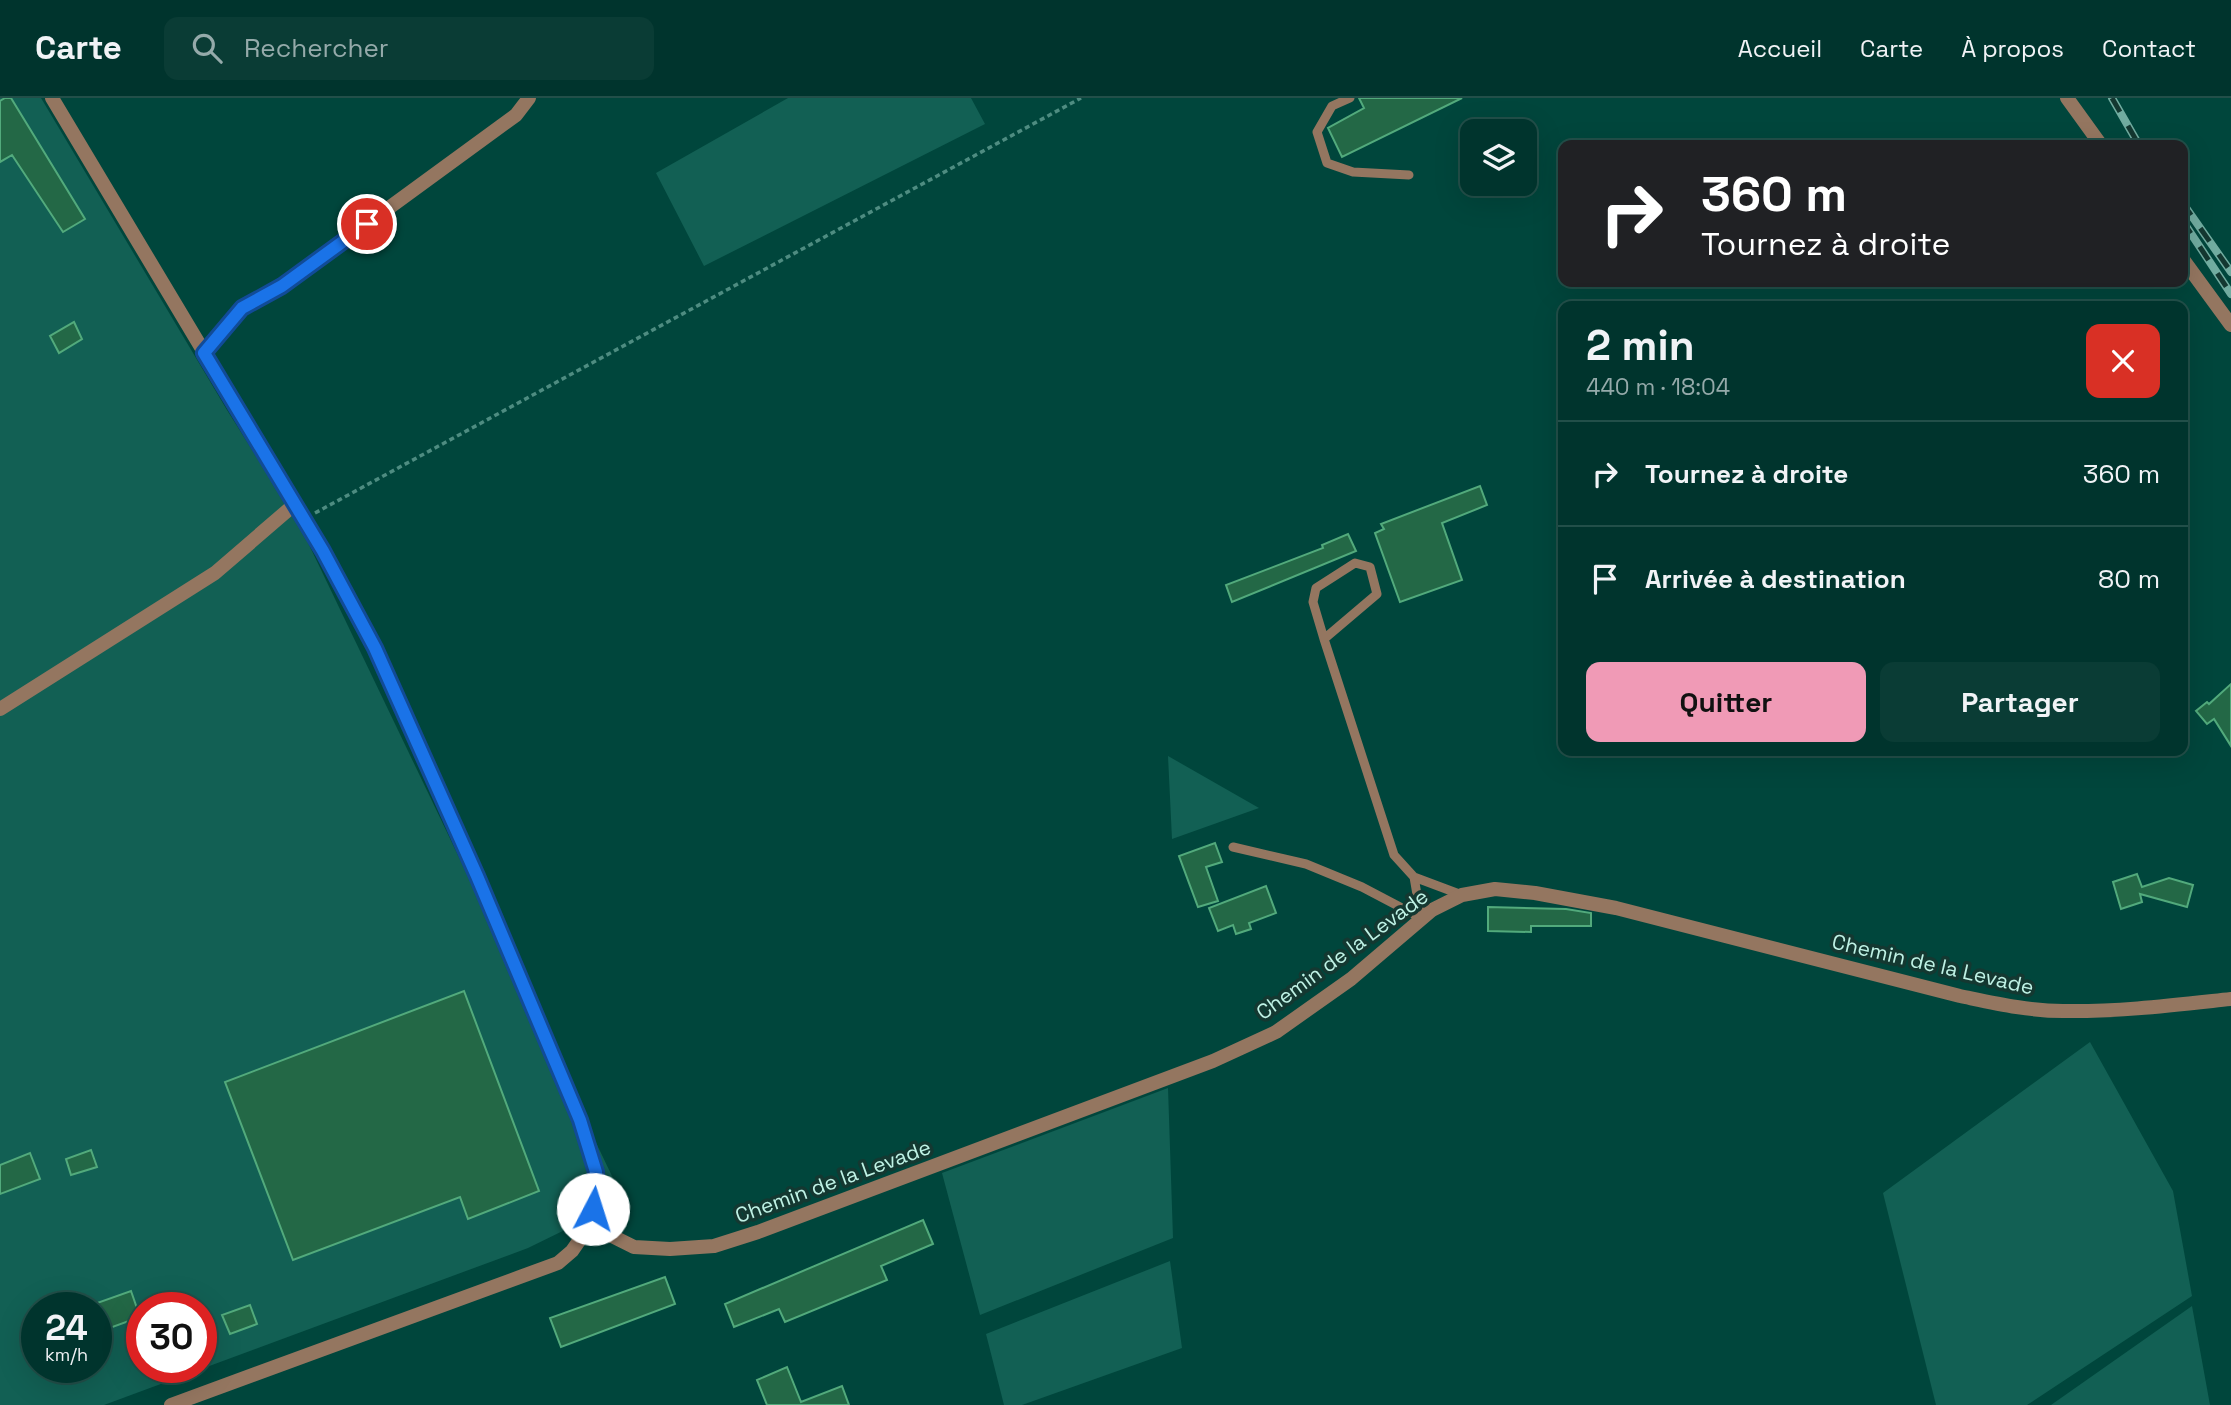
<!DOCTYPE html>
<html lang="fr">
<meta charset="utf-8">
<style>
:root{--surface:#00342d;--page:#0a3c35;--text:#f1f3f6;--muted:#95aaaa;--line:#224f49;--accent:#f09ab6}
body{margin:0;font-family:"Space Grotesk",sans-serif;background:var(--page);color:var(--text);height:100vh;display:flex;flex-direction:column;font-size:26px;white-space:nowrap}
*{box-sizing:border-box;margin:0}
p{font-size:23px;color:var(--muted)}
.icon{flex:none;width:38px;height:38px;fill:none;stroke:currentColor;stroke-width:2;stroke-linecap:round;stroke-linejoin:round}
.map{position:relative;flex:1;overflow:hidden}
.side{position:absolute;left:1558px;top:203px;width:630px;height:455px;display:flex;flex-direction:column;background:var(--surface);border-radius:14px;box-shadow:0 7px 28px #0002,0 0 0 2px var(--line)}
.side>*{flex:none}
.banner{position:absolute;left:1558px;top:42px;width:630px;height:147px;border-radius:14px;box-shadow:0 7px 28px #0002,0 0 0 2px var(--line);background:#202124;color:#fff;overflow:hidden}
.controls{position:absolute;left:1460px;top:21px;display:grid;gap:14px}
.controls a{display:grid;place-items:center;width:77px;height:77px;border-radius:14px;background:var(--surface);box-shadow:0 7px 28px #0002,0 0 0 2px var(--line);font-size:35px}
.speed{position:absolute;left:21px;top:1194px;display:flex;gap:14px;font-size:35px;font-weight:700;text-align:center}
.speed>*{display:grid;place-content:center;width:91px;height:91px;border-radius:50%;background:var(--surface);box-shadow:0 7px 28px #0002,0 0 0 2px var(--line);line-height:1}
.speed small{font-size:18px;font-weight:400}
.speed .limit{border:10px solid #d22;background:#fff;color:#111}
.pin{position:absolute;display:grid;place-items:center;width:60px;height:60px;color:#fff;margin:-30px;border:4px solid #fff;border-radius:50%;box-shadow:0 2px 7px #0007}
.me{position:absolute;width:77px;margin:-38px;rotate:5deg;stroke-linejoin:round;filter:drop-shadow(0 0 5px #0008)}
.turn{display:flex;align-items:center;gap:24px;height:147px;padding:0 28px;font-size:32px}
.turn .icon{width:91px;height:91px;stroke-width:2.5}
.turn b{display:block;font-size:49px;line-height:60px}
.round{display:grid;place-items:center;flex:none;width:74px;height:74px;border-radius:14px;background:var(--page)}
.summary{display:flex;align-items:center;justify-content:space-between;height:119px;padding:0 28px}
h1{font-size:42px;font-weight:700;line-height:52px}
.action{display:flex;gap:14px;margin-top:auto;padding:14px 28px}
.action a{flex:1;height:80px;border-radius:14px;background:var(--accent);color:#111;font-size:28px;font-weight:700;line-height:80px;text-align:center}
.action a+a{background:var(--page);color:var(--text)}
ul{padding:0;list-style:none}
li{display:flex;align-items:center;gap:21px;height:105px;padding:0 28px;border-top:2px solid var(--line)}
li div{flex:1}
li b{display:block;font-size:26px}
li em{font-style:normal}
header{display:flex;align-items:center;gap:42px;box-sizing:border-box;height:98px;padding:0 35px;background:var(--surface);border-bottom:2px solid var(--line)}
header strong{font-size:33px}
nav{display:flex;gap:38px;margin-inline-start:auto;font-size:24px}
.search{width:490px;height:63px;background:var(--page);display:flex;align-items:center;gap:18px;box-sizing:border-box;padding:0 24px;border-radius:14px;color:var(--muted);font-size:26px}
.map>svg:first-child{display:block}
</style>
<header>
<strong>Carte</strong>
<div class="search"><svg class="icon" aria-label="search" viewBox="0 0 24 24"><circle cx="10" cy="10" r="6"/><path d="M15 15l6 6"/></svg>Rechercher</div>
<nav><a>Accueil</a><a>Carte</a><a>À propos</a><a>Contact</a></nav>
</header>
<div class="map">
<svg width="2231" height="1307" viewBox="0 0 2231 1307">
<rect width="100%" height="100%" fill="#00463c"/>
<path fill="#126054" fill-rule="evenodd" d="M0 0H41L227 312 300 428 624 1103 528 1150 104 1307H0ZM37 1209H96V1269H37ZM142 1209H201V1269H142Z
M788 0H971L985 26 704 168 656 75Z
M1168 658 1259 710 1172 741Z
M2090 944 2173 1093 2192 1198 2027 1307H1936L1883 1095Z
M1168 990 1173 1140 980 1217 942 1075Z
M1170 1163 1182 1250 1022 1307H1004L986 1236Z
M2192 1208 2210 1307H2051Z"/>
<path fill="#236846" stroke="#52aa7c" stroke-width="2" d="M5 0H11L85 121 63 134 12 57 0 64V3Z
M1359 0H1462L1342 59 1328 30 1364 10Z
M74 224 82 241 59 255 50 238Z
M1480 388 1487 407 1442 425 1462 482 1400 504 1375 435 1384 431 1381 426Z
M1348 436 1356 453 1232 504 1226 487 1323 450 1322 447Z
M2231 586V648L2214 621 2207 626 2196 613 2207 604 2209 606Z
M1215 745 1222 764 1206 769 1218 803 1198 809 1179 758Z
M2137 776 2142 789 2169 780 2193 787 2187 809 2140 796 2142 804 2121 811 2113 784Z
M1266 788 1276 815 1249 825 1251 831 1236 836 1233 827 1218 833 1209 810Z
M1488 809 1566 811 1591 815V828H1531V834L1488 833Z
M464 893 539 1093 468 1121 460 1099 293 1162 225 984Z
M91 1052 97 1069 71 1077 66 1061Z
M30 1055 40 1081 0 1096V1067Z
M923 1122 933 1146 881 1168 887 1182 785 1224 779 1211 734 1229 725 1206Z
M665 1179 675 1206 561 1249 550 1220Z
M131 1193 140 1219 107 1231 97 1205Z
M250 1207 257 1226 230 1236 222 1217Z
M787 1269 801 1304 842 1288 849 1307H767L757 1282Z"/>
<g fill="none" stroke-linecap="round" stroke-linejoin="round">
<path stroke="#4e8c81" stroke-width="3.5" stroke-dasharray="5 3.5" stroke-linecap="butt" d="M315 415 1081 0"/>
<path stroke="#947660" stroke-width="9" d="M1350 0 1332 8 1317 34 1327 65 1353 74 1409 77
M1324 541 1377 496 1370 469 1355 465 1316 490 1313 504 1324 541 1394 757 1414 779 1462 797
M1233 749 1306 766 1362 789 1421 820
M1414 779 1421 820"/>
<path stroke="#947660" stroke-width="14" d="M52 0 323 453 375 550 477 778 580 1022 596 1074 597 1095 590 1127 572 1153 558 1165 171 1307
M2067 0 2101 47
M2182 160 2231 227
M204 255 242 210 282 188 516 17 529 0
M0 611 215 475 295 406
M590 1127 634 1149 670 1151 714 1148 758 1134 1213 963 1276 934 1351 881 1432 812 1462 797 1495 791 1535 795 1616 810 1960 898C1994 905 2028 913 2063 913 2119 914 2175 907 2231 901"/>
<g stroke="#71aca0" stroke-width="8">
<path id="rail" d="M2112 0 2139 47
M2182 104 2231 174
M2182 122 2231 196"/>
</g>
<use href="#rail" stroke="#143831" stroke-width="5" stroke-dasharray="16" stroke-linecap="butt"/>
</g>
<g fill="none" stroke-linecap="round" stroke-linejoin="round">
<g stroke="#114b97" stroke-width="18">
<path id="route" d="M367 126 282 188 242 210 204 255 323 453 375 550 477 778 580 1022 596 1074 597 1095 593 1111"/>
</g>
<use href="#route" stroke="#1a73e8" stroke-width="12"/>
</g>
<g text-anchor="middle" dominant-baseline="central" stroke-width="7" stroke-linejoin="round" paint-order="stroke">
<g font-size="21" fill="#bff2e5" stroke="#143831">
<text transform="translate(1342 856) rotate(-36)">Chemin de la Levade</text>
<text transform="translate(1933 866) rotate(13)">Chemin de la Levade</text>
<text transform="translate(833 1083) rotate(-20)">Chemin de la Levade</text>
</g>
</g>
</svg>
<div class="controls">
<a><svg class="icon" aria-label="layers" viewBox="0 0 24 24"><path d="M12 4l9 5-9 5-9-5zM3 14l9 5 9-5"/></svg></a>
</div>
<div class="speed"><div>24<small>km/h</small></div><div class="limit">30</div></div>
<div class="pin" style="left:367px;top:126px;background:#d93025"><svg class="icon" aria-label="arrive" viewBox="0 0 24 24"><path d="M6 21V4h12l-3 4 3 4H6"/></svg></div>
<svg class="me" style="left:593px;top:1111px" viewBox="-20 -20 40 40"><circle r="19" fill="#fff"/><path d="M0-13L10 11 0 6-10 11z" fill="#1a73e8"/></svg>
<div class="banner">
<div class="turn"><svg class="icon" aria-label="right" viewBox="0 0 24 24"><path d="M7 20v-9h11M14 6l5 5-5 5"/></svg><div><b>360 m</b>Tournez à droite</div></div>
</div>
<section class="side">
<div class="summary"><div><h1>2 min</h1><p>440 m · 18:04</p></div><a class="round" style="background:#d93025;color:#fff"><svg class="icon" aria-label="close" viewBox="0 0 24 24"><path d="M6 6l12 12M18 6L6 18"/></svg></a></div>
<ul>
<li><svg class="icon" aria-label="right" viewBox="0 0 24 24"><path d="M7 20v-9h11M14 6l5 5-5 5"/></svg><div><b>Tournez à droite</b></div><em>360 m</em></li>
<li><svg class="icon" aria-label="arrive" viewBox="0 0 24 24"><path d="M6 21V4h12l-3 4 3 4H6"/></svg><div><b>Arrivée à destination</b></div><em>80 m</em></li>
</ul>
<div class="action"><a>Quitter</a><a>Partager</a></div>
</section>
</div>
